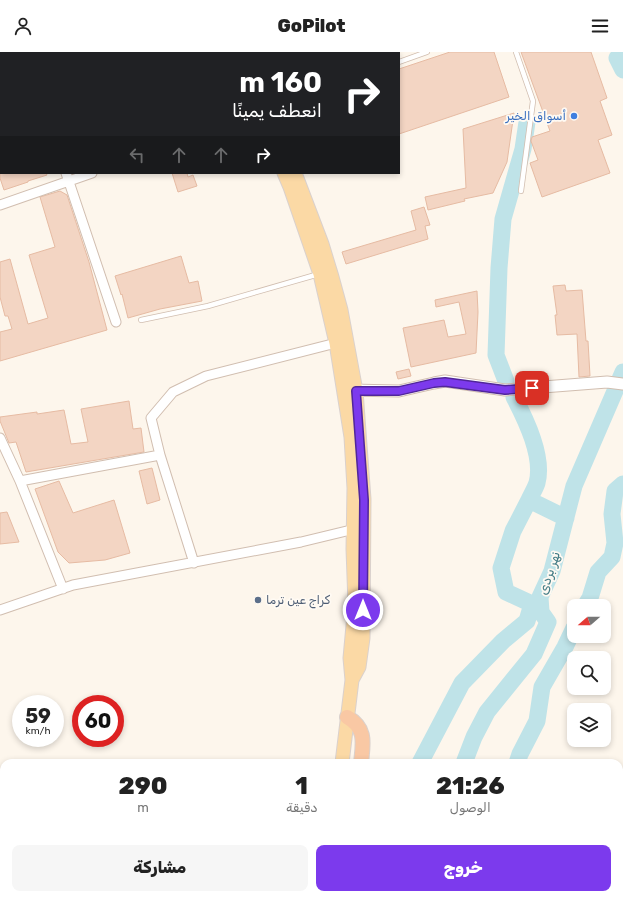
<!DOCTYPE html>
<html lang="ar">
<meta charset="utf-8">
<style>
:root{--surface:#fff;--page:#f6f6f6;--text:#222;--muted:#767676;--accent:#7c3aed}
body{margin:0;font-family:Rubik,Cairo,sans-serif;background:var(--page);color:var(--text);direction:rtl;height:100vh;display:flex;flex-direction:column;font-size:15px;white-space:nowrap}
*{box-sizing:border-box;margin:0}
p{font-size:13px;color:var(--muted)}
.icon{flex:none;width:22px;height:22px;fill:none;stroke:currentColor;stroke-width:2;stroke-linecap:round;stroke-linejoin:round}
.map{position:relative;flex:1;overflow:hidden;direction:ltr}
.panel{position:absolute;left:0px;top:707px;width:623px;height:140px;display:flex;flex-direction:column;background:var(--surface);border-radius:12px 12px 0 0;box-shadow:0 2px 6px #0003;direction:rtl}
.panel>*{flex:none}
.banner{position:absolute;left:0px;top:0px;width:400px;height:122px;box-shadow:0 2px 6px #0003;direction:rtl;background:#202124;color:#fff;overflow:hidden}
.needle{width:26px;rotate:250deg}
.fabs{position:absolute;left:567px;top:547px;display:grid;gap:8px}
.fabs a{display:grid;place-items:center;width:44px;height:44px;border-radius:8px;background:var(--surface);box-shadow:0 2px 6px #0003;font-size:20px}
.speed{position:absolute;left:12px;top:643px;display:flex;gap:8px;font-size:20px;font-weight:700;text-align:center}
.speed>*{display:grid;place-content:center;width:52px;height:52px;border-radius:50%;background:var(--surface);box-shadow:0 2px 6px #0003;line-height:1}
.speed small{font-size:10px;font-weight:400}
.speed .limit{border:6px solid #d22;background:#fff;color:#111}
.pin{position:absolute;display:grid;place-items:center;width:34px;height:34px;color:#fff;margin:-17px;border-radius:8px;box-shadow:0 2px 6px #0006}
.me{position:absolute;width:44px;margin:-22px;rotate:0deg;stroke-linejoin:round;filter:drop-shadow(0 0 3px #0008)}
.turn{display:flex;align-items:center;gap:14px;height:84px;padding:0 12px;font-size:18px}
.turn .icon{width:52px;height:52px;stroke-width:2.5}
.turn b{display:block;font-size:28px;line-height:34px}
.lanes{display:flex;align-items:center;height:38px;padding:0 12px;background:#0003;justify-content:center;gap:20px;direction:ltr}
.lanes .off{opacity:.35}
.eta{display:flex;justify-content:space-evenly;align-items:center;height:68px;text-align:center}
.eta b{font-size:24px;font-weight:800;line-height:28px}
.button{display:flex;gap:8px;margin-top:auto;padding:8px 12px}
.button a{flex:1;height:46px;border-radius:8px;background:var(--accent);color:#fff;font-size:16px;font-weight:800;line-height:46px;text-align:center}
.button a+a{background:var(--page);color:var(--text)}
header{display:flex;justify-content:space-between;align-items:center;height:52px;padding:0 12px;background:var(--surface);font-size:18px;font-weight:800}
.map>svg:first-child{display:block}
</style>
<header><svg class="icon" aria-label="menu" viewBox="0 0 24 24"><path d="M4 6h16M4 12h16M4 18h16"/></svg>GoPilot<svg class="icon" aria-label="person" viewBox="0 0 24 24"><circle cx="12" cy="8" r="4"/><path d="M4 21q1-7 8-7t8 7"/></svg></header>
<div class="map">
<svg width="623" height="847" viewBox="0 0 623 847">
<rect width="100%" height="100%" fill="#fdf6ec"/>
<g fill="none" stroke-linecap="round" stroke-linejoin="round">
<path stroke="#bfe3e8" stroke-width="17" d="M623 2 617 6 623 18
M620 327 623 320
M506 329 496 303 499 216 503 167 523 97 527 70
M514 345C526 368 544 405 537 431 535 437 531 443 529 448
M585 554 590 546 598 520 612 505 615 491 612 462 615 439 623 432
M420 711 462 631 503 589 527 569 532 552 506 540 501 516 513 479 529 448 566 466
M464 711 474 685 487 660 534 602 548 570 541 560 540 545 552 519 574 434 615 339
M517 711 520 702 537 669 542 635 565 595 574 576
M423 847 426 843
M472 847 473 843"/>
</g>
<path fill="#f3d5c3" stroke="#e6bba3" d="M450 0H494L509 45 399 82V17Z
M521 0H591L607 46 600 49 612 83 598 88 610 121 542 145 530 111 538 108 531 89 532 85 550 79Z
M514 61 507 110 493 141 464 147 465 149 428 158 425 145 466 136 463 77Z
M0 121H46L47 123 28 129V130L4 138 0 126Z
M172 121H187L188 125 193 123 197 134 178 140Z
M60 139 67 143 89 210 107 278 0 309V280L12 277 8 264H5L0 245V210L10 207 28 272 48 266 29 203 55 195 40 145Z
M424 155 430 173 425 174 428 187 346 212 342 200 416 178 411 159Z
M181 204 189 231 198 229 202 249 160 257 128 266 122 242 121 243 115 224Z
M565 233 566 239 582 238 586 289H588L590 324 579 325 577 282 557 283 555 263H557L553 234Z
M477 239 478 260 476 301 411 315 403 276 444 268 448 285 466 282 459 250 436 255 435 248Z
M409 317 411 324 398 327 396 320Z
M129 349 133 377 141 376 144 400 26 420 16 390 9 391 0 369V365L37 360V362L64 358 71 392 88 390 81 357Z
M152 416 160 448 147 452 139 419Z
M59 429 73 461 114 448 130 501 105 508 69 511 58 500 35 437Z
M7 460 19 490 0 492V461Z"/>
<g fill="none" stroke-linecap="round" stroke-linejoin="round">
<g stroke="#d1beb0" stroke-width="6">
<path id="service" d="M516 0 533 49 521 139
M399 10 427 0
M141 268 208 254 319 222"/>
</g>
<g stroke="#d1beb0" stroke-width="11">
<path id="minor" d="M25 0V1
M100 0 101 1
M154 0V1
M66 121 116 270
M0 153 92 121
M0 386 20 429 63 537
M160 403 151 366 173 340 206 324 336 291
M20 429 160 403 194 511
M0 558 73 533 301 490 359 476
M0 795 3 803"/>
</g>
<g stroke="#d1beb0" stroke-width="13">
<path id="tertiary" d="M258 1 260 0
M349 338 399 339 434 331 445 329 505 338 607 330 623 332"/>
</g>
<g stroke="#dad1cd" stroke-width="15">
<path id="primary" d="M214 0V1
M229 0 230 1
M284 121 290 135 320 222 336 291 351 385 354 436 353 497 355 552 350 606 352 628 342 711
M295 121 322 192 332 225 341 258 356 339 364 447 363 586 359 615 352 628
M334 847V843"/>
</g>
<g stroke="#dad1cd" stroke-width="16">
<path id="trunk" d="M347 665C367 676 363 692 361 711
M371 843V847"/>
</g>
<use href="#service" stroke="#fff" stroke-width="4.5"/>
<use href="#minor" stroke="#fff" stroke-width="9"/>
<use href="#tertiary" stroke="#fff" stroke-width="11"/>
<use href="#primary" stroke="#fbd9a5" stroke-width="13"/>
<use href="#trunk" stroke="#f9c8a4" stroke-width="14"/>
</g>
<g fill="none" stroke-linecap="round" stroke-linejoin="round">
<g stroke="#51269a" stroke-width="10">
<path id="route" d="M363 558 364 448 356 339H399L434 331 445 330 505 338 532 336"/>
</g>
<use href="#route" stroke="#7c3aed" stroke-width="7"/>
</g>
<circle fill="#3f7fe0" stroke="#fffaf3" stroke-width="1.5" cx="574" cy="64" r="4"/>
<circle fill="#5c6f8a" stroke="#fffaf3" stroke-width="1.5" cx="258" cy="548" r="4"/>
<g text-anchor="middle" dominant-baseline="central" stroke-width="3.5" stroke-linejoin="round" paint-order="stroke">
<g font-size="12" fill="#366cbe" stroke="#fffaf3" text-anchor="end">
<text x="566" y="64">أسواق الخير</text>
</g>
<g font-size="12" fill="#4e5e75" stroke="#fffaf3" text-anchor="start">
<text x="266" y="548">كراج عين ترما</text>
</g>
<g font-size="13" font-style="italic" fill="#437c86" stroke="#fffaf3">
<text transform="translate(549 521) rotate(-72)">نهر بردى</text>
</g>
</g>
</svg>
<div class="fabs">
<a><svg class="needle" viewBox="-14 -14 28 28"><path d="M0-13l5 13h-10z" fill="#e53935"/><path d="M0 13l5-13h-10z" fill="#767676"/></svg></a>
<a><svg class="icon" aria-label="search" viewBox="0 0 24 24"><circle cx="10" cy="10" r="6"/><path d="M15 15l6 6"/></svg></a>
<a><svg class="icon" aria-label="layers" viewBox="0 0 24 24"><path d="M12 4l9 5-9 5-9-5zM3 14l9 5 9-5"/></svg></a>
</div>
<div class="speed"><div>59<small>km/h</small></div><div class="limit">60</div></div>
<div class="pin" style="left:532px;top:336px;background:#d93025"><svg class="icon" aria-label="arrive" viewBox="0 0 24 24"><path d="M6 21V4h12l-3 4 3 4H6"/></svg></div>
<svg class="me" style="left:363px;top:558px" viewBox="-20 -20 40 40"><circle r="17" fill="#7c3aed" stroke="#fff" stroke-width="3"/><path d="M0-11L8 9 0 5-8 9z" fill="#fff"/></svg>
<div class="banner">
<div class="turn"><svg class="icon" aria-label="right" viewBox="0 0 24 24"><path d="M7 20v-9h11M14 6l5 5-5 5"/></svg><div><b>160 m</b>انعطف يمينًا</div></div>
<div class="lanes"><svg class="icon off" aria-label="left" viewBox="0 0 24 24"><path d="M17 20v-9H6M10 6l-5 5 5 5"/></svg><svg class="icon off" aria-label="ahead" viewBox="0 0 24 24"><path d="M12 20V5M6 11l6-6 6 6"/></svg><svg class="icon off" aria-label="ahead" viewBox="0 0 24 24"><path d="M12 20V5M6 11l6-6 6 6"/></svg><svg class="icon" aria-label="right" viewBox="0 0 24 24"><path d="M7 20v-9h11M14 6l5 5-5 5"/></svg></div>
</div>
<section class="panel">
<div class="eta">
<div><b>21:26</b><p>الوصول</p></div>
<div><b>1</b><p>دقيقة</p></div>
<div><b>290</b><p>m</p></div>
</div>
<div class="button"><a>خروج</a><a>مشاركة</a></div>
</section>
</div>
